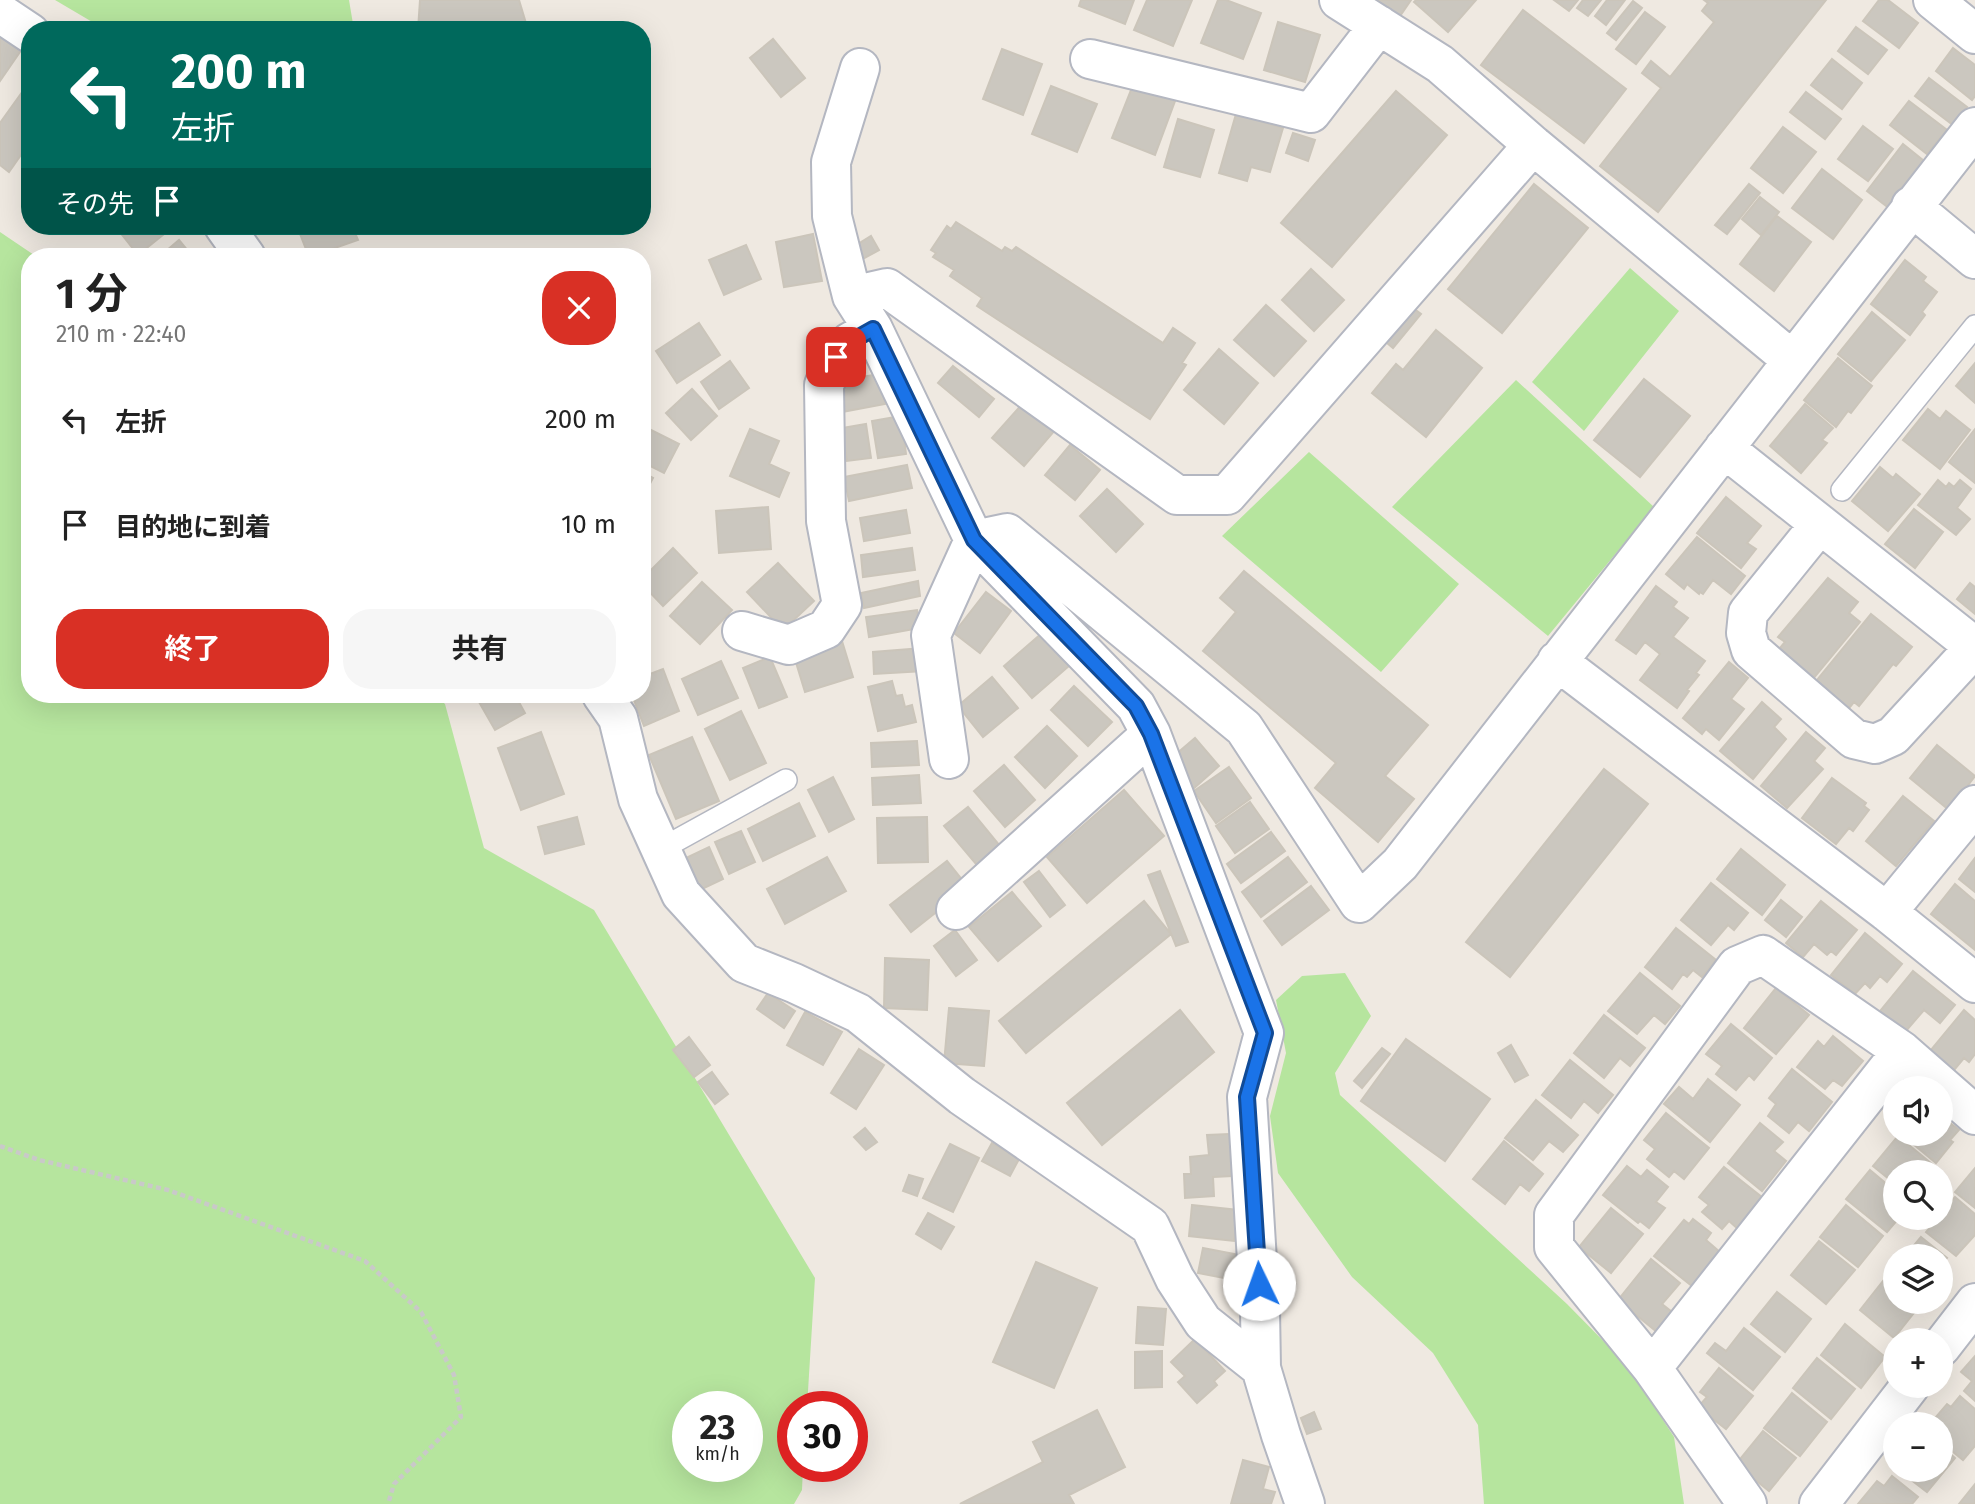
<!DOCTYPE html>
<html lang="ja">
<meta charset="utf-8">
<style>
:root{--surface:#fff;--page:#f6f6f6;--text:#222;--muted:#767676;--accent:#d93025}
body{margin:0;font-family:"Fira Sans","Noto Sans JP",sans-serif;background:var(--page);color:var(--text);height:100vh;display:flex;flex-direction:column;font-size:26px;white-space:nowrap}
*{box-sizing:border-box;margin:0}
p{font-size:23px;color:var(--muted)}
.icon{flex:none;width:38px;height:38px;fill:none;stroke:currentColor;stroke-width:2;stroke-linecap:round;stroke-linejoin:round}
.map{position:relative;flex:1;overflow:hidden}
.side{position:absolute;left:21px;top:248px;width:630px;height:455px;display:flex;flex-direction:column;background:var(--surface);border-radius:28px;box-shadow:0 7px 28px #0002}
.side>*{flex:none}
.hud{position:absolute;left:21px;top:21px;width:630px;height:214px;border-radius:28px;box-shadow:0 7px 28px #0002;background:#00695c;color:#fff;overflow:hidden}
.fabs{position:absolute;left:1883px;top:1076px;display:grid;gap:14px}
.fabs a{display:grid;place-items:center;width:70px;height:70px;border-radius:50%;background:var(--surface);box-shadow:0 7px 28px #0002;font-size:35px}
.speed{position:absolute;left:672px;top:1391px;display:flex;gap:14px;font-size:35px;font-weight:700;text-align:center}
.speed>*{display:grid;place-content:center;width:91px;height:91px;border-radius:50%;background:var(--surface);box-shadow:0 7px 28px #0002;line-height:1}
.speed small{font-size:18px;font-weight:400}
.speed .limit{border:10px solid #d22;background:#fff;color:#111}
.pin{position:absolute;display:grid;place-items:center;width:60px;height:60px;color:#fff;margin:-30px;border-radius:14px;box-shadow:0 4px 10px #0006}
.me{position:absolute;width:77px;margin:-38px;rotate:357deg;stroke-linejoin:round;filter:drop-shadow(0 0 5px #0008)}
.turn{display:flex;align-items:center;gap:24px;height:147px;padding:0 35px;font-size:32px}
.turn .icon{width:91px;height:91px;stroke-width:2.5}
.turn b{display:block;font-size:49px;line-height:60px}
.then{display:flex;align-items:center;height:66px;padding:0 35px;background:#0003;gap:14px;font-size:26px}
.round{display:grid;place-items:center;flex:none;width:74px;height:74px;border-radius:28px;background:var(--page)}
.head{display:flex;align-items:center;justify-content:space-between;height:119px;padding:0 35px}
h1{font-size:42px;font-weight:700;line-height:52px}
.action{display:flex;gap:14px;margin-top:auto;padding:14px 35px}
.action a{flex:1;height:80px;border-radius:28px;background:var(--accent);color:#fff;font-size:28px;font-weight:700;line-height:80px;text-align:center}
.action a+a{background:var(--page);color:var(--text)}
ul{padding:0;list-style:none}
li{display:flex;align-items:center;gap:21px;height:105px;padding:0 35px}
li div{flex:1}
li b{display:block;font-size:26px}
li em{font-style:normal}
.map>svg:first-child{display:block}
</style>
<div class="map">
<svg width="1975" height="1504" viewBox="0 0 1975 1504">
<rect width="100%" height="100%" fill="#efe9e1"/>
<path fill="#b6e59e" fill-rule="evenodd" d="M55 0H349L354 30H143L94 23Z
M0 232 37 257H30V695H435L445 704 484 848 594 910 815 1278 807 1407H793V1466L803 1467 802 1490 794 1504H0ZM688 1407H747V1466H688Z
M1630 268 1679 311 1584 431 1532 382Z
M1516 380 1654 507 1548 636 1392 507Z
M1309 452 1459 584 1381 672 1222 536Z
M1345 973 1371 1016 1335 1073 1340 1095 1567 1304 1628 1366 1674 1437 1684 1504H1484L1478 1425 1433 1353 1352 1277 1278 1173 1270 1116 1286 1053 1276 1000 1302 976Z"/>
<path fill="#cbc7bf" stroke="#cbc5ba" stroke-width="2" d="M420 0H519L528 30H418Z
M1081 0H1134L1125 24 1079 6Z
M1147 0H1192L1173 46 1134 30Z
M1218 0H1226L1261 13 1243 59 1201 43Z
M1376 0H1411L1400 16Z
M1416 0H1476L1448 32 1414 2Z
M1554 0H1578L1569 11Z
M1583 0H1601L1588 16 1577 8Z
M1607 0H1625L1606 25 1595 16Z
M1704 0H1826L1658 212 1600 166 1661 88 1642 73 1651 61 1670 77 1714 22 1702 11 1708 3Z
M1879 0H1888L1918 23 1899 48 1863 21Z
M1633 1 1642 8 1616 40 1607 33Z
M1523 10 1626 89 1584 143 1481 65Z
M1645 12 1665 27 1636 64 1616 49Z
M1278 22 1320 35 1305 82 1264 70Z
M1856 27 1887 50 1868 74 1838 51Z
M0 34 22 49 0 81Z
M773 39 805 78 781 97 750 58Z
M1953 48 1975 65V96L1972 100 1936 71Z
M1002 49 1042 64 1023 115 983 99Z
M1832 59 1862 83 1842 109 1811 85Z
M1929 78 1967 107 1953 125 1915 96Z
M30 81V142L9 172 0 165V123Z
M1133 85 1175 101 1155 155 1112 138Z
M1051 86 1097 104 1077 152 1032 134Z
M1396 91 1447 135 1332 267 1281 223Z
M1806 92 1841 119 1825 139 1790 112Z
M1909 101 1947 130 1927 154 1890 125Z
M1236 114 1283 128 1270 172 1251 167 1247 181 1219 173Z
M1178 119 1214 130 1200 177 1164 167Z
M1863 126 1893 149 1868 181 1838 159Z
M1783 127 1816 152 1783 193 1751 168Z
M1293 133 1315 140 1308 161 1286 153Z
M1903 144 1929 165 1894 212 1867 191Z
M1822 169 1862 200 1833 239 1792 208Z
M1534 184 1588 228 1502 333 1448 289Z
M1749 184 1760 193 1727 234 1715 225Z
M1760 197 1779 212 1761 235 1742 219Z
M1777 216 1811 242 1774 291 1740 264Z
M956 222 1002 251 1005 247 1012 251 1016 247 1163 343 1173 328 1195 343 1182 363 1186 365 1150 419 977 306 982 298 950 276 954 270 933 257 936 253 931 250 947 226 951 229Z
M118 226H174L138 255 116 227Z
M297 226H352L358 240 309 257Z
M813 234 822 281 784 287 776 242Z
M871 236 879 250 861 260 853 247Z
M179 240 193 257H159Z
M746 245 761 279 724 295 709 260Z
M1905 260 1926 277 1923 281 1937 292 1922 312 1925 315 1910 335 1871 304Z
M1311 269 1344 300 1314 331 1282 300Z
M1266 305 1306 341 1274 376 1234 340Z
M1413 308 1421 314 1393 348 1386 342Z
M1872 312 1905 340 1871 381 1838 354Z
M699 323 720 355 677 383 656 351Z
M1436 330 1482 368 1426 437 1372 393 1396 364 1403 370Z
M1219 349 1258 383 1224 424 1184 390Z
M1838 358 1872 386 1851 413 1848 411 1836 427 1804 400Z
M730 361 749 388 719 409 701 382Z
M1975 363V403L1956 386Z
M953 366 994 399 979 417 938 383Z
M880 374 885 404 842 412 837 381Z
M1644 379 1690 416 1640 477 1594 440Z
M692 389 717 416 691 440 666 413Z
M1023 403 1055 430 1024 466 992 438Z
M1805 404 1833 428 1822 440 1827 443 1801 473 1770 446Z
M1928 409 1940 419 1946 411 1970 430 1940 469 1903 440Z
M901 416 906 454 878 458 872 421Z
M866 424 871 458 847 461 842 428Z
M645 427 679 444 664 473 642 462V433Z
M750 429 779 441 769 464 789 473 779 497 730 476Z
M1975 429V483L1949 462Z
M1070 445 1100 470 1075 500 1045 475Z
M907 465 912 488 849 501 844 477Z
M1880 467 1893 478 1896 474 1920 494 1888 531 1852 501Z
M642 472 653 478 642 499Z
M1938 480 1946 487 1949 483 1954 487 1960 480 1971 489 1957 508 1970 519 1956 535 1918 505Z
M1107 489 1143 524 1116 552 1080 516Z
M1726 497 1761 526 1747 543 1756 549 1741 568 1697 533Z
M768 507 771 549 719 553 716 511Z
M1914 509 1943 532 1915 568 1885 544Z
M906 510 910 533 864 541 860 518Z
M1697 537 1745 576 1731 594 1713 580 1703 594 1700 592 1699 594 1687 584 1684 589 1666 574Z
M673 548 697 573 663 606 642 584V579Z
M912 548 915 570 863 577 861 555Z
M778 563 814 601 783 630 747 592Z
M1244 571 1428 725 1385 776 1414 799 1378 842 1315 788 1336 763 1203 651 1236 612 1220 598Z
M1828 578 1858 602 1849 613 1860 622 1813 679 1775 654 1785 642 1778 637Z
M918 581 920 596 864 608 861 593Z
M702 582 732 610 700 644 670 616Z
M1970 583 1975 587V614L1957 599Z
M1656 586 1677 602 1673 607 1688 618 1673 637 1705 661 1696 673 1699 675 1687 690 1689 691 1677 708 1640 680 1660 654 1645 642 1636 654 1616 640Z
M986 592 1011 611 980 653 954 633Z
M917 610 920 628 869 637 866 617Z
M1871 614 1912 647 1896 666 1893 664 1859 706 1854 702 1845 713 1812 686Z
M1041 634 1069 666 1032 698 1004 666Z
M842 641 853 677 805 692 794 656Z
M922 648 924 671 874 674 873 652Z
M770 657 787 697 759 708 743 668Z
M721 661 738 698 698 715 682 679Z
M1729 662 1748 678 1731 699 1744 709 1719 740 1706 729 1702 734 1683 718Z
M663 669 679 711 644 726 632 695H642V677Z
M992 677 1018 708 983 737 958 706Z
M892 681 896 696 902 695 905 707 912 705 916 722 878 731 868 687Z
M1074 686 1112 722 1088 746 1051 710Z
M475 695H515L525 713 495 730Z
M1762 702 1781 719 1774 727 1786 739 1753 779 1720 751Z
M741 711 766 763 730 780 705 729Z
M1047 726 1077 756 1045 788 1015 757Z
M541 732 564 794 521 810 498 748Z
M1806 732 1825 748 1814 761 1823 769 1787 808 1761 786Z
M692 737 719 801 676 819 649 755Z
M1195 738 1219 766 1193 789 1180 774 1185 770 1174 756Z
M917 741 919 765 872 767 871 743Z
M1937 745 1975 776 1949 810 1910 778Z
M1004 765 1035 800 1005 827 974 791Z
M1229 767 1251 798 1216 823 1194 791Z
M1604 769 1648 804 1510 977 1466 942Z
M919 775 921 803 873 805 872 778Z
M833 777 854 819 829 832 808 790Z
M1832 778 1866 803 1864 806 1869 810 1853 831 1849 828 1836 844 1802 818Z
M1124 790 1164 836 1087 903 1047 857Z
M1903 796 1934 821 1896 866 1866 841Z
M1250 802 1269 829 1235 853 1216 826Z
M799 803 815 836 763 861 748 829Z
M968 807 1005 852 982 871 944 826Z
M577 817 584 844 545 854 538 827Z
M927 817 928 862 878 863 877 818Z
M741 831 755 862 729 874 715 842Z
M1271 832 1285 851 1241 883 1227 864Z
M709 847 723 879 700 890 686 858Z
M1741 849 1785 885 1762 915 1717 879Z
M827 857 846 891 785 924 767 889Z
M1288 857 1307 882 1261 917 1242 892Z
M1975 858V892L1959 879Z
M947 861 968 887 911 932 890 905Z
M1039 871 1065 905 1050 917 1024 882Z
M1160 871 1188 942 1176 946 1148 875Z
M1711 883 1748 913 1734 930 1728 925 1711 945 1681 920Z
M1955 884 1975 901V950L1931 914Z
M1311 886 1329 910 1282 945 1264 921Z
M1012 892 1041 926 998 961 969 927Z
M1781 900 1802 917 1786 937 1765 920Z
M1144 901 1171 934 1026 1053 999 1021Z
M1821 901 1857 930 1836 955 1831 951 1827 955 1814 944 1803 957 1786 943Z
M1676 928 1716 960 1702 977 1693 970 1687 977 1683 974 1672 989 1645 967Z
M955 930 977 960 956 976 934 946Z
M1865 933 1902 964 1887 982 1880 976 1870 988 1865 983 1855 994 1831 975Z
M885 958 929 960 927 1010 884 1008Z
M1913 971 1955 1005 1940 1023 1924 1010 1905 1032 1880 1011Z
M1640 973 1680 1006 1665 1024 1654 1015 1637 1034 1608 1011Z
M1776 988 1809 1015 1776 1054 1744 1028Z
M768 993 795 1011 784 1028 757 1009Z
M949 1008 989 1011 984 1066 944 1063Z
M1180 1010 1214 1052 1102 1145 1067 1103Z
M1964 1010 1975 1020V1054L1969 1062 1964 1058 1954 1070 1930 1051Z
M805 1012 842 1032 823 1065 787 1045Z
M1604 1015 1645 1048 1630 1066 1620 1058 1604 1078 1574 1053Z
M1731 1024 1772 1058 1754 1080 1749 1075 1736 1090 1716 1074 1722 1066 1706 1054Z
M1833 1036 1863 1061 1842 1086 1833 1080 1825 1089 1797 1067 1818 1041 1824 1047Z
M689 1037 710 1065 694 1077 673 1050Z
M1406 1039 1490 1099 1445 1161 1361 1101Z
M1511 1045 1528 1075 1515 1082 1498 1053Z
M1382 1048 1390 1054 1362 1088 1354 1081Z
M859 1049 884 1065 856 1109 831 1093Z
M1570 1060 1613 1095 1598 1113 1584 1101 1571 1118 1542 1095Z
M1792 1069 1832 1102 1809 1131 1798 1122 1789 1133 1768 1116 1776 1104 1769 1098Z
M712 1072 728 1094 715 1104 698 1082Z
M1708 1079 1740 1105 1710 1142 1664 1104 1679 1087 1693 1099Z
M1536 1100 1578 1135 1563 1152 1549 1141 1533 1160 1505 1138Z
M1666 1113 1709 1148 1684 1179 1674 1171 1669 1177 1647 1159 1655 1149 1644 1140Z
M1941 1116 1959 1130 1950 1140 1953 1142 1936 1163 1901 1134H1941Z
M1760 1123 1783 1142 1774 1151 1786 1161 1762 1191 1728 1163Z
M865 1128 877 1142 866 1150 854 1137Z
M1229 1134 1232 1176 1213 1177 1214 1196 1185 1198 1184 1174H1191L1190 1157 1209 1155 1207 1135Z
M1898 1136 1937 1168 1933 1172H1895V1184L1873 1166Z
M1504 1141 1543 1174 1529 1191 1520 1184 1505 1204 1473 1179Z
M992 1143 1019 1159 1010 1176 982 1161Z
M950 1144 979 1158 953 1212 923 1198Z
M1627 1166 1641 1177 1647 1170 1668 1187 1656 1202 1665 1208 1649 1228 1640 1221 1638 1223 1603 1195Z
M1724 1167 1763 1198 1738 1229 1729 1221 1722 1229 1702 1212 1709 1205 1699 1197Z
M1975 1168V1208L1955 1192Z
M1870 1170 1895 1191V1218H1899L1887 1232 1846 1199Z
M909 1175 923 1179 917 1196 903 1191Z
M1955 1197 1975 1214V1235L1956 1256 1926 1232 1938 1218H1941V1214Z
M1192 1205 1238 1210 1234 1241 1189 1236Z
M1846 1205 1883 1236 1858 1267 1820 1237Z
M1611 1208 1643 1234 1611 1273 1579 1247Z
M928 1213 954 1227 941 1249 916 1234Z
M1693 1219 1711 1233 1706 1240 1720 1252 1692 1286 1654 1256 1684 1220 1689 1224Z
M1921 1237 1947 1258 1941 1265V1256H1905Z
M1819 1241 1855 1270 1826 1304 1791 1275Z
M1203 1248 1245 1256 1240 1281 1198 1273Z
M1651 1259 1680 1283 1662 1304 1672 1312 1657 1332 1618 1300Z
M1036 1262 1097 1288 1054 1388 993 1362Z
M1887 1276 1895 1283V1302H1918L1921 1304 1894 1338 1860 1310Z
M1777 1292 1811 1319 1785 1352 1751 1324Z
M1138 1307 1166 1309 1163 1345 1136 1343Z
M1845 1324 1885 1357 1861 1388 1821 1355Z
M1744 1328 1780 1357 1753 1390 1707 1353 1715 1343 1726 1351Z
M1195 1339 1225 1371 1214 1381 1217 1385 1197 1403 1178 1382 1185 1376 1171 1362Z
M1162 1351V1387L1135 1388V1352Z
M1975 1356V1401L1964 1391 1972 1381 1961 1372Z
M1817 1358 1855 1389 1831 1419 1793 1388Z
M1719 1368 1753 1396 1726 1429 1698 1407 1707 1397 1700 1392Z
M1792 1393 1827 1422 1800 1456 1764 1428Z
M1960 1396 1975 1409V1446L1963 1460 1941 1442V1424H1930L1947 1404 1951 1407Z
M1097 1410 1125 1467 1069 1495 1074 1504H960L1043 1462 1033 1442Z
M1314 1412 1321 1429 1307 1434 1301 1418Z
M1763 1431 1796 1458 1769 1491 1736 1464Z
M1941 1445 1955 1458 1927 1492 1901 1472 1941 1470Z
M1243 1460 1269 1467 1263 1489 1275 1492 1271 1504H1231Z
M1892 1476 1918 1497 1912 1504H1858L1877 1481 1884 1486Z
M1975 1484V1504H1959Z"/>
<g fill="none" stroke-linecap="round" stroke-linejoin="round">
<g stroke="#b4b7c1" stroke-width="24">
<path id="service" d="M1842 490 1975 326
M661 849 786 780"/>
</g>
<g stroke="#b4b7c1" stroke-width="42">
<path id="minor" d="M1339 0 1440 64 1533 145 1792 360
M1933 0 1975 34
M0 13 30 33
M1090 59 1311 113 1379 25
M860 68 831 162 832 216 852 296 873 329 974 540 1136 706 1151 734 1264 1033 1247 1097 1260 1310 1261 1368 1281 1435 1305 1504
M1911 206 1975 259
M224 226 246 257
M852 296 887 288 1177 495H1227L1533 145
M1724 448 1975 647
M1820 524 1748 613 1746 633 1751 650 1854 739 1875 744 1893 736 1975 647
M742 631 789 645 826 629 842 605 826 521 824 385 836 357 850 342 873 329
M1557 661 1887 912 1975 983
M602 695 618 718 638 799 681 894 744 963 794 983 858 1013 962 1096 1150 1226 1175 1279 1203 1322 1261 1368
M949 759 931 635 974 540 1007 533 1244 728 1359 903 1400 864 1975 127
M956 910 1151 734
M1887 912 1975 805
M1941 1347 1975 1303
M1652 1368 1902 1051
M1747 1504 1652 1368 1554 1247V1215L1737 966 1763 955 1902 1051 1975 1115
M1819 1504 1910 1386"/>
</g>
<path stroke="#c9c9c9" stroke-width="4.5" stroke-dasharray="5 3.5" stroke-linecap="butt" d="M0 1146 39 1160 168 1190 365 1261 421 1312 454 1375 461 1417 394 1484 388 1504"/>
<use href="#service" stroke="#fff" stroke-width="21"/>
<use href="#minor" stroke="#fff" stroke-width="38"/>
</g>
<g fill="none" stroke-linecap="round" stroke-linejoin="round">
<g stroke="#114b97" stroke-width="18">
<path id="route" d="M836 357 850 342 873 329 974 540 1136 706 1151 734 1265 1033 1247 1097 1259 1284"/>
</g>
<use href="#route" stroke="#1a73e8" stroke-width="12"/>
</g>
</svg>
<div class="fabs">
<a><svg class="icon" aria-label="sound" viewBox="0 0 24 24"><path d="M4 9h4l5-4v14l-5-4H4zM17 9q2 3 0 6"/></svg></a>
<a><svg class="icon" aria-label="search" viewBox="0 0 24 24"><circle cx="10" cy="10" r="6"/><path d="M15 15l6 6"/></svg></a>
<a><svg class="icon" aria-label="layers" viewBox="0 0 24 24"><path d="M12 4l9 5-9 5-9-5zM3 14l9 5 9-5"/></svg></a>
<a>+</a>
<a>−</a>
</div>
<div class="speed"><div>23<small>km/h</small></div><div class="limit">30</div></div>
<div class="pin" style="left:836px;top:357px;background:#d93025"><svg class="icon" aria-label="arrive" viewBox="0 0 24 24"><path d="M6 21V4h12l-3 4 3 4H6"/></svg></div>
<svg class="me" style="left:1259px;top:1284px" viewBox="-20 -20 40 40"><circle r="19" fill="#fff"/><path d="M0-13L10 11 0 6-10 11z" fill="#1a73e8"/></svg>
<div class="hud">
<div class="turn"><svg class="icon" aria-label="left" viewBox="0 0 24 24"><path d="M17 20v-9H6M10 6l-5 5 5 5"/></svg><div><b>200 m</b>左折</div></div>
<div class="then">その先<svg class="icon" aria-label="arrive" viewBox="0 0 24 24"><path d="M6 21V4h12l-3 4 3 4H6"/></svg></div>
</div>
<section class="side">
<div class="head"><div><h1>1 分</h1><p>210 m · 22:40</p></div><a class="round" style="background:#d93025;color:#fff"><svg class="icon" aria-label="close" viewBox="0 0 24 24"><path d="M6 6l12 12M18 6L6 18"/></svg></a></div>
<ul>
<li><svg class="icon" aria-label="left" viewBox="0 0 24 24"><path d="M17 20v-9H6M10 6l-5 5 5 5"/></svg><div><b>左折</b></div><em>200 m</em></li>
<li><svg class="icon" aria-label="arrive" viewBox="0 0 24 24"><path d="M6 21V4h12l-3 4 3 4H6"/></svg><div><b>目的地に到着</b></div><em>10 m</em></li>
</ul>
<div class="action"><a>終了</a><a>共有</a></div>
</section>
</div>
